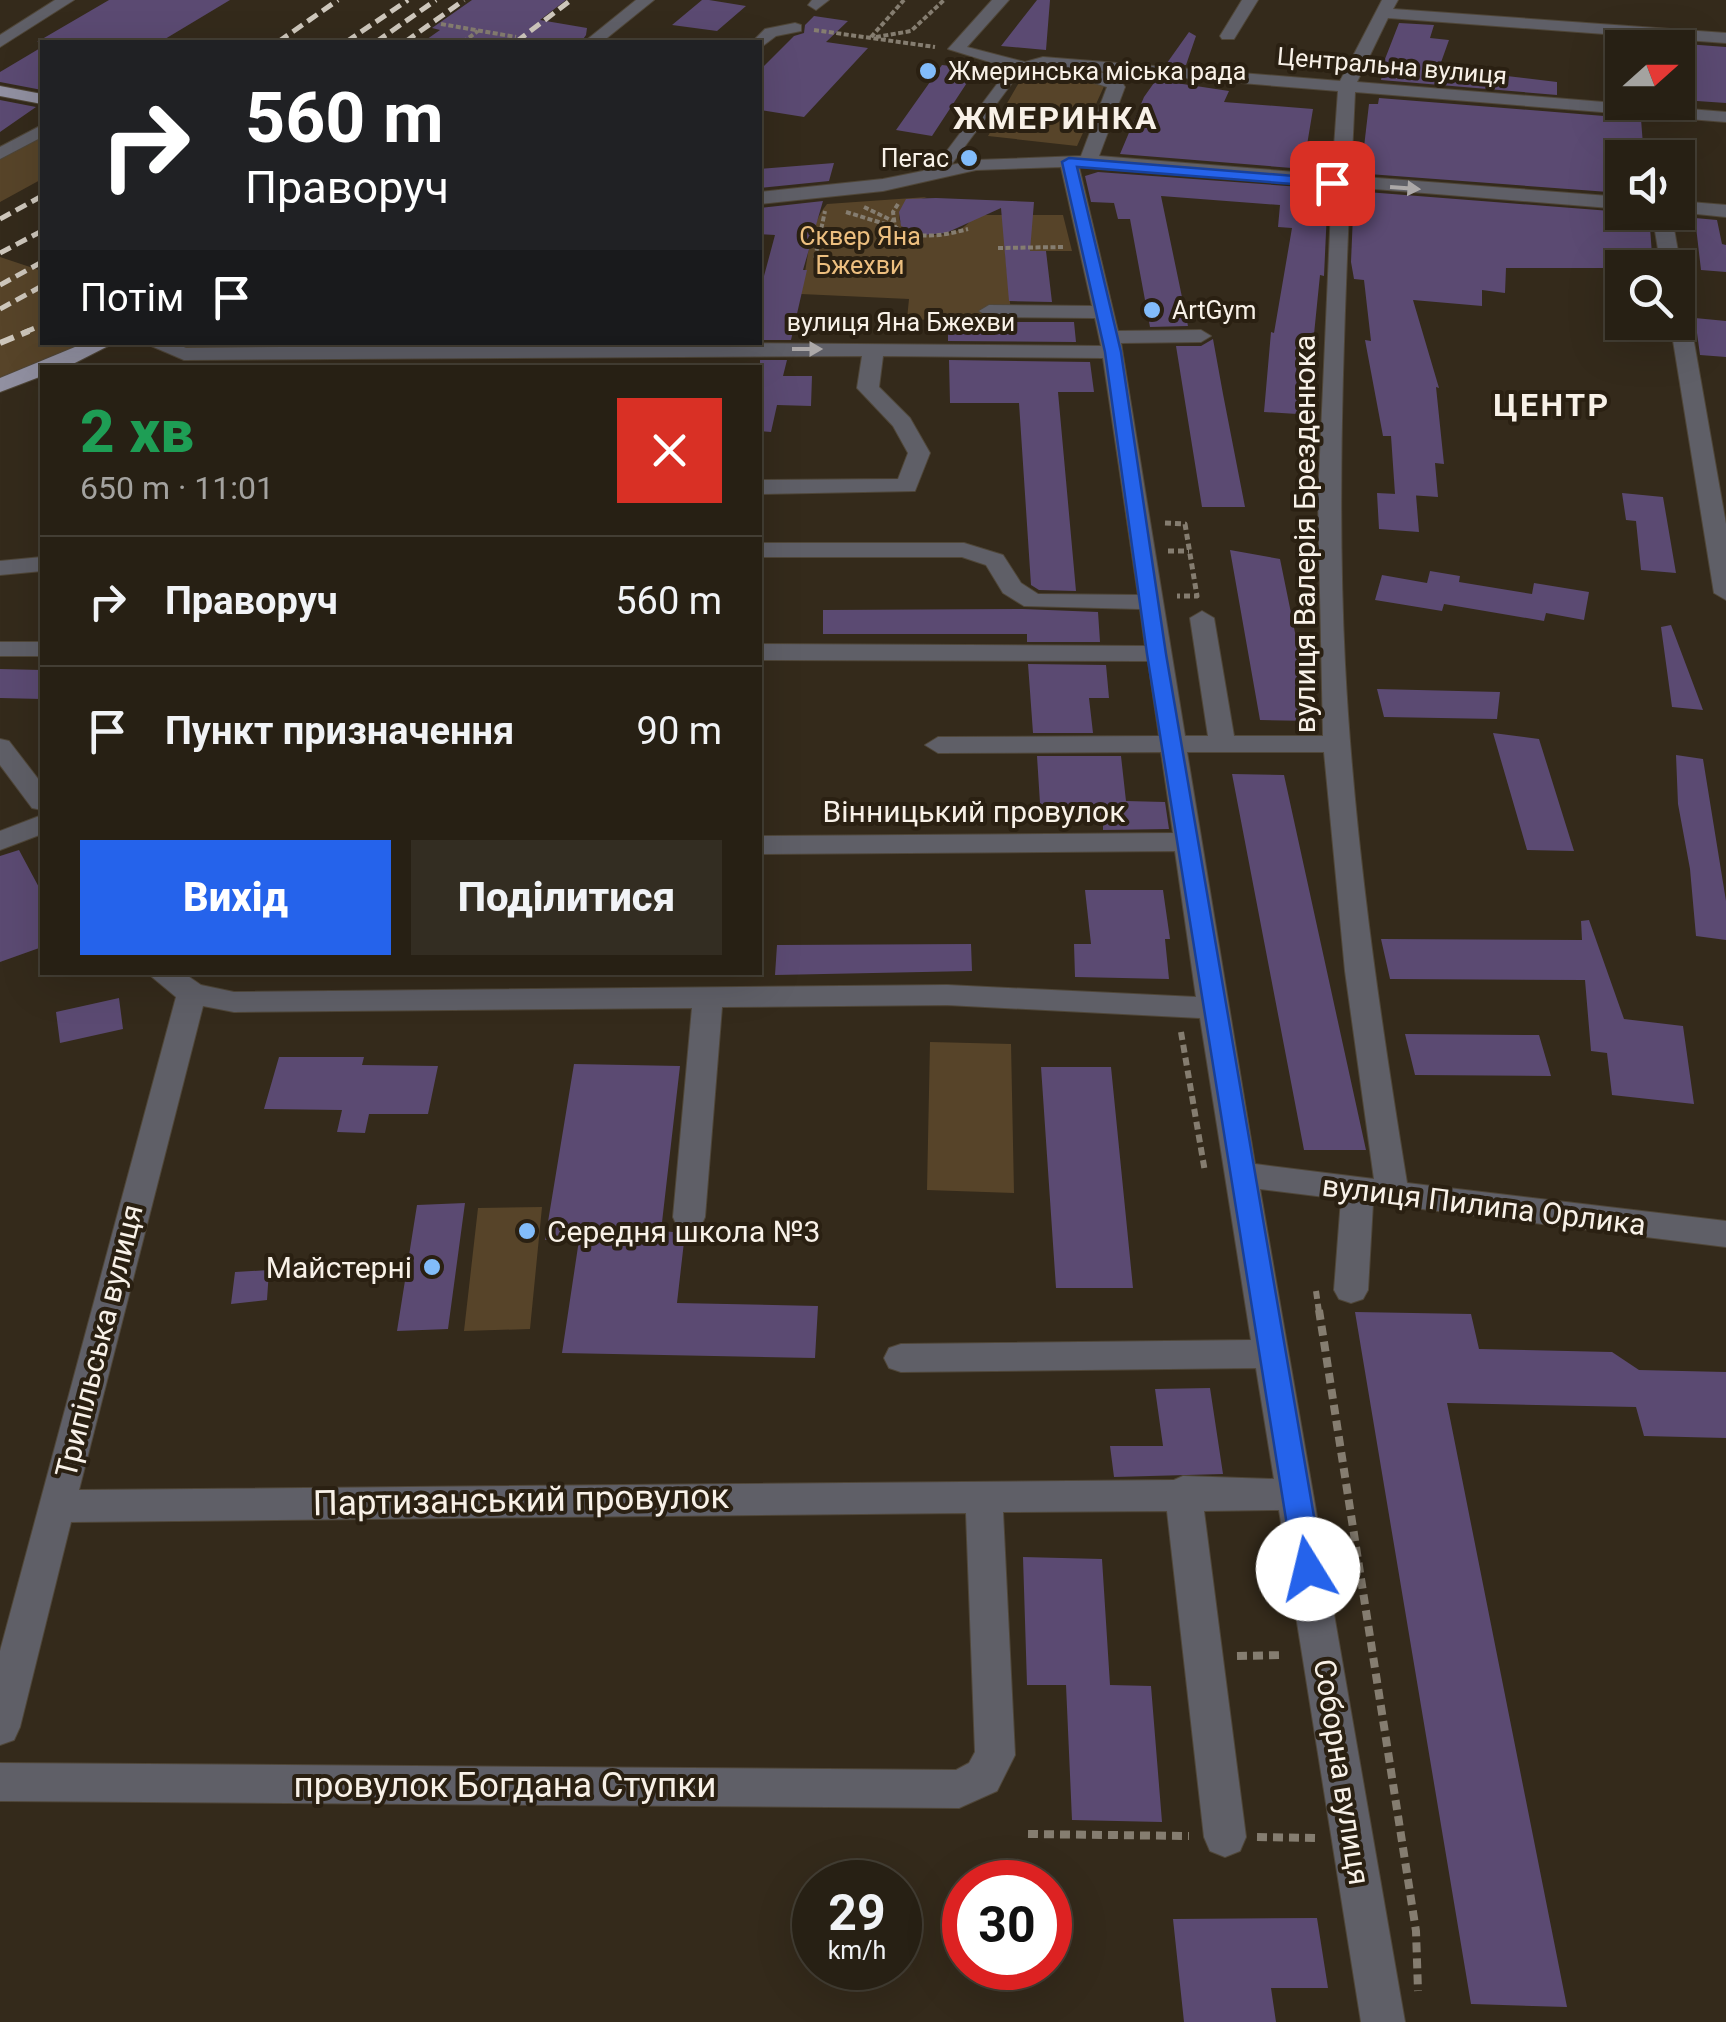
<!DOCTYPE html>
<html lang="uk">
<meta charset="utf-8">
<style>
:root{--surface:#272014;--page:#332d22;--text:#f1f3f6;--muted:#a4a3a0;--line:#433e34;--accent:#2563eb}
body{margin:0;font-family:Roboto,sans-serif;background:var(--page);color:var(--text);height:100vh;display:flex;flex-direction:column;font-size:38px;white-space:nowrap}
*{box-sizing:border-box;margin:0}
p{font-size:32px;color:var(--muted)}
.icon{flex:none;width:55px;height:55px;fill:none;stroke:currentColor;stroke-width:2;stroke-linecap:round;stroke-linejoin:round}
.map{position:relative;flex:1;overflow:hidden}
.side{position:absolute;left:40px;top:365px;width:722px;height:610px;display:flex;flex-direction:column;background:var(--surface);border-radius:0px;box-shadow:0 10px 40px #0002,0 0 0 2px var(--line)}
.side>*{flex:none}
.top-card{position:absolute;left:40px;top:40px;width:722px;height:305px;border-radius:0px;box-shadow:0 10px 40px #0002,0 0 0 2px var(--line);background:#202124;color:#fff;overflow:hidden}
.needle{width:65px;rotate:69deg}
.tools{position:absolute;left:1605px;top:30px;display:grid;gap:20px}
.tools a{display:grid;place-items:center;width:90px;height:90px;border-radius:0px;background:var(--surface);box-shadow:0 10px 40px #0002,0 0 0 2px var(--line);font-size:50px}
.speed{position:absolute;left:792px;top:1860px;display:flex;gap:20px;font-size:50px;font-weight:700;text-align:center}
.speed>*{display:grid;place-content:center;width:130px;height:130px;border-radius:50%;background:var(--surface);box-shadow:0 10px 40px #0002,0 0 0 2px var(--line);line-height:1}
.speed small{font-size:25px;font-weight:400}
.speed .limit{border:15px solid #d22;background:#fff;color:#111}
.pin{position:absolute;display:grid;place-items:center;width:85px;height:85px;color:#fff;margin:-42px;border-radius:20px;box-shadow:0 5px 15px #0006}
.me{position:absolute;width:110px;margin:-55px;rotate:351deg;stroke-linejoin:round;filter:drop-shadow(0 0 8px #0008)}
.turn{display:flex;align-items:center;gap:35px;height:210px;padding:0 40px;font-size:45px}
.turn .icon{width:130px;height:130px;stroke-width:2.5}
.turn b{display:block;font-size:70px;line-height:85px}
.then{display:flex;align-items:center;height:95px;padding:0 40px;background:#0003;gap:20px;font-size:38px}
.round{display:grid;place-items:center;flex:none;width:105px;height:105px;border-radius:0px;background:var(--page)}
.overview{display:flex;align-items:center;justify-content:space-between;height:170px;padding:0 40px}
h1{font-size:60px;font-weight:800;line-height:75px;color:#1e9e55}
.primary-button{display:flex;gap:20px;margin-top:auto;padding:20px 40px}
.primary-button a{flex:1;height:115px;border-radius:0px;background:var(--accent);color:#fff;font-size:40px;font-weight:800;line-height:115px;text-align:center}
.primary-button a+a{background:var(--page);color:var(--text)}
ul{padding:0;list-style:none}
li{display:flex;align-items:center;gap:30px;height:130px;padding:0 40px;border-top:2px solid var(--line)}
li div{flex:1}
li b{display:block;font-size:38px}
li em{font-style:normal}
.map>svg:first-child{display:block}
</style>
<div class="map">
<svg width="1726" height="2022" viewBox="0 0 1726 2022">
<rect width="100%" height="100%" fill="#342a1b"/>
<path fill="#574429" d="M1024 74 1106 82 1077 146 988 136Z
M42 130V179L0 202V154Z
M927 197C851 222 953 258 974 215H1063L1072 251H1005L1012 323 907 319 909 299 801 294C808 265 807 228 827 204Z
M0 257 42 271V342L106 343 0 386Z
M930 1042 1011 1044 1014 1193 927 1190Z
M542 1207 530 1329 464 1331 478 1208Z"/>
<path fill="#5b4a72" d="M109 0H230L160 42H37Z
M472 0H566L540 20 587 28 586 35 581 42H423L440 30 432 28Z
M702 0H709L746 6 717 31 672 25Z
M1037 0H1050L1046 50 1001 46Z
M814 16 848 21 826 42 868 48 804 117 760 110V70L794 36 804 33 805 25Z
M1399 23 1434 25 1430 38 1449 40 1439 68 1557 82V95L1381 80 1385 59Z
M1189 32 1196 36 1186 65 1167 63Z
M1686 44 1726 47V103L1697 101Z
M42 47V90L0 82V72Z
M942 65 976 69 932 136 896 130Z
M1156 80 1229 91 1224 102 1313 109 1306 151 1330 153 1329 171 1120 154 1144 97Z
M1379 98 1641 119 1643 145 1622 144V193L1355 173 1356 155 1359 147H1364L1369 104H1378Z
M0 100 36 107 0 132Z
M834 163 829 181 760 188V169Z
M1098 172 1328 189 1324 276 1320 275 1312 354 1296 353 1297 414 1264 412 1271 332 1274 333 1292 228 1278 227 1280 205 1161 196 1188 326 1150 327 1130 219H1118L1114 203 1091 202 1085 176Z
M1354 191 1649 214 1653 268H1506L1505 293 1482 290V306L1413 300 1439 388 1436 387 1444 464 1435 463 1438 497 1395 494 1391 436H1383L1365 340 1371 341 1364 280 1354 279 1351 262Z
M936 198 1034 202 1030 251H1046L1052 302 1009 301 1001 208 946 233 922 235 901 226 899 212 906 199Z
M823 201 803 270H807L791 340H760V291L775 235 760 234V208Z
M1695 218 1717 220 1722 244 1726 245V272L1701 270Z
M1695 318 1726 321V357L1700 355Z
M1011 322H1074L1076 342 948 341V323Z
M1213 339 1223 394 1245 507H1202L1176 346H1201Z
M760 360H787L783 376H812L811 406 777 405 771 432 760 431Z
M949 360 1090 362 1094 392H1058L1076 591 1039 590 1031 585 1019 403H950Z
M1377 493 1416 495 1419 532 1379 529Z
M1622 493 1663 497 1676 573 1641 570 1636 521 1626 520Z
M1230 550 1280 559 1313 721 1260 720Z
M1430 571 1460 576 1459 582 1532 594 1534 583 1589 592 1584 620 1546 613 1544 621 1444 604 1442 611 1375 600 1382 575 1427 583Z
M1023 609 1098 612 1100 642H1027V634H823V610Z
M1671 625 1703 710 1672 707 1661 627Z
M1028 664 1106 665 1109 698H1089L1093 733H1033Z
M0 669 42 670V699L0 698Z
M1377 689 1500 692 1497 719 1384 717Z
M1493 733 1539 739 1574 851 1527 850Z
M1676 755 1703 759 1726 901V940L1696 936 1690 869 1678 804Z
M1037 756H1121L1126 801 1165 802 1169 829 1103 830V820L1041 819Z
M1232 774 1284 775 1366 1150H1304Z
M19 850 42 893V947L0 962V856Z
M1085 890H1163L1170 939H1165L1169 979 1075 977 1074 944H1091Z
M1589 920 1624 1019 1683 1026 1694 1104 1612 1095 1607 1053 1591 1051 1585 980 1390 979 1381 939 1582 940 1581 921Z
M971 944 972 971 775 975 777 945Z
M119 998 123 1029 60 1043 56 1012Z
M1405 1034 1539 1035 1551 1076 1415 1075Z
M279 1057H364L362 1065 438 1066 428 1114H369L365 1133 337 1132 342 1110 264 1109Z
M574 1064 680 1066 661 1231 685 1233 677 1303 818 1306 815 1358 562 1353 579 1240H545Z
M1041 1067H1111L1133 1288H1056Z
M465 1203 448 1329 397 1331 417 1205Z
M269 1270 267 1300 231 1304 235 1272Z
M1355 1312 1471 1314 1479 1349 1612 1352 1639 1370 1726 1372V1438L1644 1436 1636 1407 1447 1403 1567 2007 1471 2004Z
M1210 1388 1223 1474 1114 1477 1110 1446H1163L1155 1389Z
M1023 1557 1102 1559 1110 1685 1151 1686 1162 1822 1072 1820 1066 1685H1027Z
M1317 1918 1328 1988H1271L1276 2022H1184L1173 1919Z"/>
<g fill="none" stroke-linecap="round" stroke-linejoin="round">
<g stroke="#4f4638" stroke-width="2">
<path id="minor" d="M55 0H74L0 47V35Z
M636 0H654L602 42H584Z
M812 0H829L816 10 808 5Z
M992 0H1009L967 47 1025 62 1043 57 1340 81 1382 0H1398L1393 9 1726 33V43L1388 18 1357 82 1726 112V122L1355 92 1351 176 1622 197V209L1350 187C1343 346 1337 505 1345 664 1354 838 1379 1011 1407 1183L1726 1221V1247L1373 1203 1368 1290 1363 1299 1351 1303 1339 1299 1334 1290 1341 1199 1260 1189 1405 2022H1361L1279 1510 1204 1511 1246 1837 1240 1851 1225 1857 1210 1851 1204 1837 1167 1511 1003 1512 1015 1755 997 1791 959 1808 0 1801V1763L956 1770 969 1763 975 1752 966 1513 71 1522 20 1727 14 1740 0 1745V1651L176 997 146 972H182L201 985 234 992 947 985 1196 997 1175 851 760 854V836L1173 833 1161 752 938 753 925 745 938 737 1159 736 1148 661 760 660V644L1145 646 1140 609 1024 606 1003 593 986 565 962 557H760V543H964L1003 555 1021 583 1038 594 1138 595 1103 358 883 356 879 387 910 418 930 453 915 491 760 494V480L898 479 908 453 893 426 857 388 862 356 184 360 142 342H172L186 348 727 343 1101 346 1095 318 989 317 979 311 989 305 1092 306 1061 167 976 170 883 191 760 204V192L883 179 923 171 946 152 1009 68 948 49ZM1043 67 1080 70 1076 74 1078 78 1107 87 1081 156 976 160 951 165 1015 79 1025 72 1039 73ZM1095 71 1338 91 1332 175 1099 156 1125 87 1118 76ZM1079 167 1332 186 1318 499 1323 736H1234L1214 618 1202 611 1190 618 1208 736H1185L1121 343 1201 342 1211 336 1201 330 1118 331ZM1187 752H1324L1345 971 1374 1179 1255 1164ZM947 1005 1200 1018 1251 1340 901 1344 889 1348 884 1358 889 1368 901 1372 1256 1368 1274 1479 1183 1476 1174 1480 79 1490 203 1006 234 1012 692 1008 673 1217 677 1226 689 1230 701 1226 705 1217 722 1007Z
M1242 0H1258L1234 39H1222L1220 36Z
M795 23 801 25V31L776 36 760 48V42H752L765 29Z
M42 125V137L0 159V147Z
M1678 201 1726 205V217L1677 212Z
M1652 212H1671L1681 268 1678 272V268H1661Z
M1678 302 1688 308 1726 524V600L1714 593 1670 322H1678Z
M42 557V571L0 575V561Z
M0 642H42V656H0Z
M0 739 9 741 42 784V810L32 808 0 765Z
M42 815V834L0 850V831Z"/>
</g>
<g stroke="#4f4638" stroke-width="2">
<path id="major" d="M0 86 42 94V104L0 96Z
M87 342H116L65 368H42V376L0 392V378Z"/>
</g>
<path stroke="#857d70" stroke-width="4" stroke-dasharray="5 2.5" stroke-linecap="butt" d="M441 24 516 37
M814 30 935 47
M871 37 904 0
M876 37 911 31 944 0
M463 42 478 31
M898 204 893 212 895 227C919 240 942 236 968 229
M864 207 893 221
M846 212 895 227
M998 248 1065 247
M815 258 825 211"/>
<path stroke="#857d70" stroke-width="5" stroke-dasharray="6 4" stroke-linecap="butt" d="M1165 523 1185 524 1197 596H1177
M1168 551H1189"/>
<path stroke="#857d70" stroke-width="6" stroke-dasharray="8 5" stroke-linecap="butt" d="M1181 1032 1205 1172
M1316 1291 1319 1312"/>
<path stroke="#857d70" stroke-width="8" stroke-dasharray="10 6" stroke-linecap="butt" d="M1319 1310 1416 1931 1418 1991
M1237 1656 1285 1655
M1028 1834 1189 1836
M1257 1837 1315 1838"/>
<use href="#minor" fill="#5f5f67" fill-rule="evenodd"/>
<use href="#major" fill="#9190a1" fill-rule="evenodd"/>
<path stroke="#cec7bc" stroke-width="5" stroke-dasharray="12 6" stroke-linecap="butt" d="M278 42 338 0
M346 42 408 0
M376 42 436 0
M405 42 464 0
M516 42 571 0
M0 219 42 196
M0 253 42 231
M0 285 42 262
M0 309 42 286
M23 333 42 325"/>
<path stroke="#cec7bc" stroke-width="6" stroke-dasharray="15 8" stroke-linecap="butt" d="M0 343 29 331"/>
</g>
<defs><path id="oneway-solid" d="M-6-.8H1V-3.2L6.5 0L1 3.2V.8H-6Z" transform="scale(2.5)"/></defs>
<g fill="#aca8a8">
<use href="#oneway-solid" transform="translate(1405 188) rotate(4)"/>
<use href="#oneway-solid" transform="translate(807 349)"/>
</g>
<path fill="#2563eb" stroke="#184099" stroke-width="2.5" d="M1069 158 1332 179 1339 183 1332 187 1077 167 1121 352 1166 654 1323 1569 1318 1578 1308 1582 1298 1578 1294 1569 1147 654 1105 352 1062 162Z"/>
<g fill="#82bcfa" stroke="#2a2012" stroke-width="4">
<circle cx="928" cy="71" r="10"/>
<circle cx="969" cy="158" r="10"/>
<circle cx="1152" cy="310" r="10"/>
<circle cx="527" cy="1231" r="10"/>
<circle cx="432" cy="1267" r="10"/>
</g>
<g text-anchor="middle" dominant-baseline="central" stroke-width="8" stroke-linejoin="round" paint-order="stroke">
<g font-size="25" fill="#f8f1e8" stroke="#2a2012">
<text transform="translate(1392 66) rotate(5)">Центральна вулиця</text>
<text x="901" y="322">вулиця Яна Бжехви</text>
</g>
<g font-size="25" fill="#f8f1e8" stroke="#2a2012" text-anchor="start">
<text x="948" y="71">Жмеринська міська рада</text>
<text x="949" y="158" text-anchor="end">Пегас</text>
<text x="1172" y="310">ArtGym</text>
</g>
<g font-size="25" fill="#edbf7f" stroke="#2a2012">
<text x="860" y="236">Сквер Яна<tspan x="860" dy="29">Бжехви</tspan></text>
</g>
<g font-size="30" fill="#f8f1e8" stroke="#2a2012">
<text transform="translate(1304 534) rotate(-90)">вулиця Валерія Брезденюка</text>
<text x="974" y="811">Вінницький провулок</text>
<text transform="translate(1484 1205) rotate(7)">вулиця Пилипа Орлика</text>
<text transform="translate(99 1341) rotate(-76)">Трипільська вулиця</text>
<text transform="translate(1342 1772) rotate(81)">Соборна вулиця</text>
</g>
<g font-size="30" fill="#f8f1e8" stroke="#2a2012" text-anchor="start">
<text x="547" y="1231">Середня школа №3</text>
<text x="412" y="1267" text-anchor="end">Майстерні</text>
</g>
<g font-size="32" font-weight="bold" letter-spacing="2.5" fill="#f8f1e8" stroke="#2a2012">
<text x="1056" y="118">ЖМЕРИНКА</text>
<text x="1552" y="405">ЦЕНТР</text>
</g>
<g font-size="35" fill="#f8f1e8" stroke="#2a2012">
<text transform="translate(521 1500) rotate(-1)">Партизанський провулок</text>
<text x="505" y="1785">провулок Богдана Ступки</text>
</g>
</g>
</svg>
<div class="tools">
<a><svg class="needle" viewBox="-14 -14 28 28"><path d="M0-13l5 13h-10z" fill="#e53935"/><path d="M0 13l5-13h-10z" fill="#a4a3a0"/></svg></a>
<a><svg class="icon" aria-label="sound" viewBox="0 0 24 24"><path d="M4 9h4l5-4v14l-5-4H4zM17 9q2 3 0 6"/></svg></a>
<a><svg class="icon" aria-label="search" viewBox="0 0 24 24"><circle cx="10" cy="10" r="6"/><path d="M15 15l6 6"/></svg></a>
</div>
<div class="speed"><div>29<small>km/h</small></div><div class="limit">30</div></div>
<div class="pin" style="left:1332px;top:183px;background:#d93025"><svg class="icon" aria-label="arrive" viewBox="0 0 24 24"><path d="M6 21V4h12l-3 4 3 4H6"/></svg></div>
<svg class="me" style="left:1308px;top:1569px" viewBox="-20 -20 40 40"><circle r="19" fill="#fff"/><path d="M0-13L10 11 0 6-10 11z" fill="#2563eb"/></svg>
<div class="top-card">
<div class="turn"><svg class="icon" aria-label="right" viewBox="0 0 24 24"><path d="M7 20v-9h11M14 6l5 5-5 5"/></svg><div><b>560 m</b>Праворуч</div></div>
<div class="then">Потім<svg class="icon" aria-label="arrive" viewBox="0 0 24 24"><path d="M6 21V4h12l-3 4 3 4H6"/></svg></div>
</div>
<section class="side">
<div class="overview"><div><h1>2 хв</h1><p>650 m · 11:01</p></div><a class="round" style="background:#d93025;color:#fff"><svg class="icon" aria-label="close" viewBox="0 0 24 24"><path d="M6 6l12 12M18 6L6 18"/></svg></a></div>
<ul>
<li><svg class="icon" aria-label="right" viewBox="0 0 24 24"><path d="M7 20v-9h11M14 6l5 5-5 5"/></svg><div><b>Праворуч</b></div><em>560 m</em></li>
<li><svg class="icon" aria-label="arrive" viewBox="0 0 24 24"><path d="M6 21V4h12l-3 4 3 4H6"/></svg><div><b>Пункт призначення</b></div><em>90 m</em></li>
</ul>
<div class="primary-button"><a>Вихід</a><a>Поділитися</a></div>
</section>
</div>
